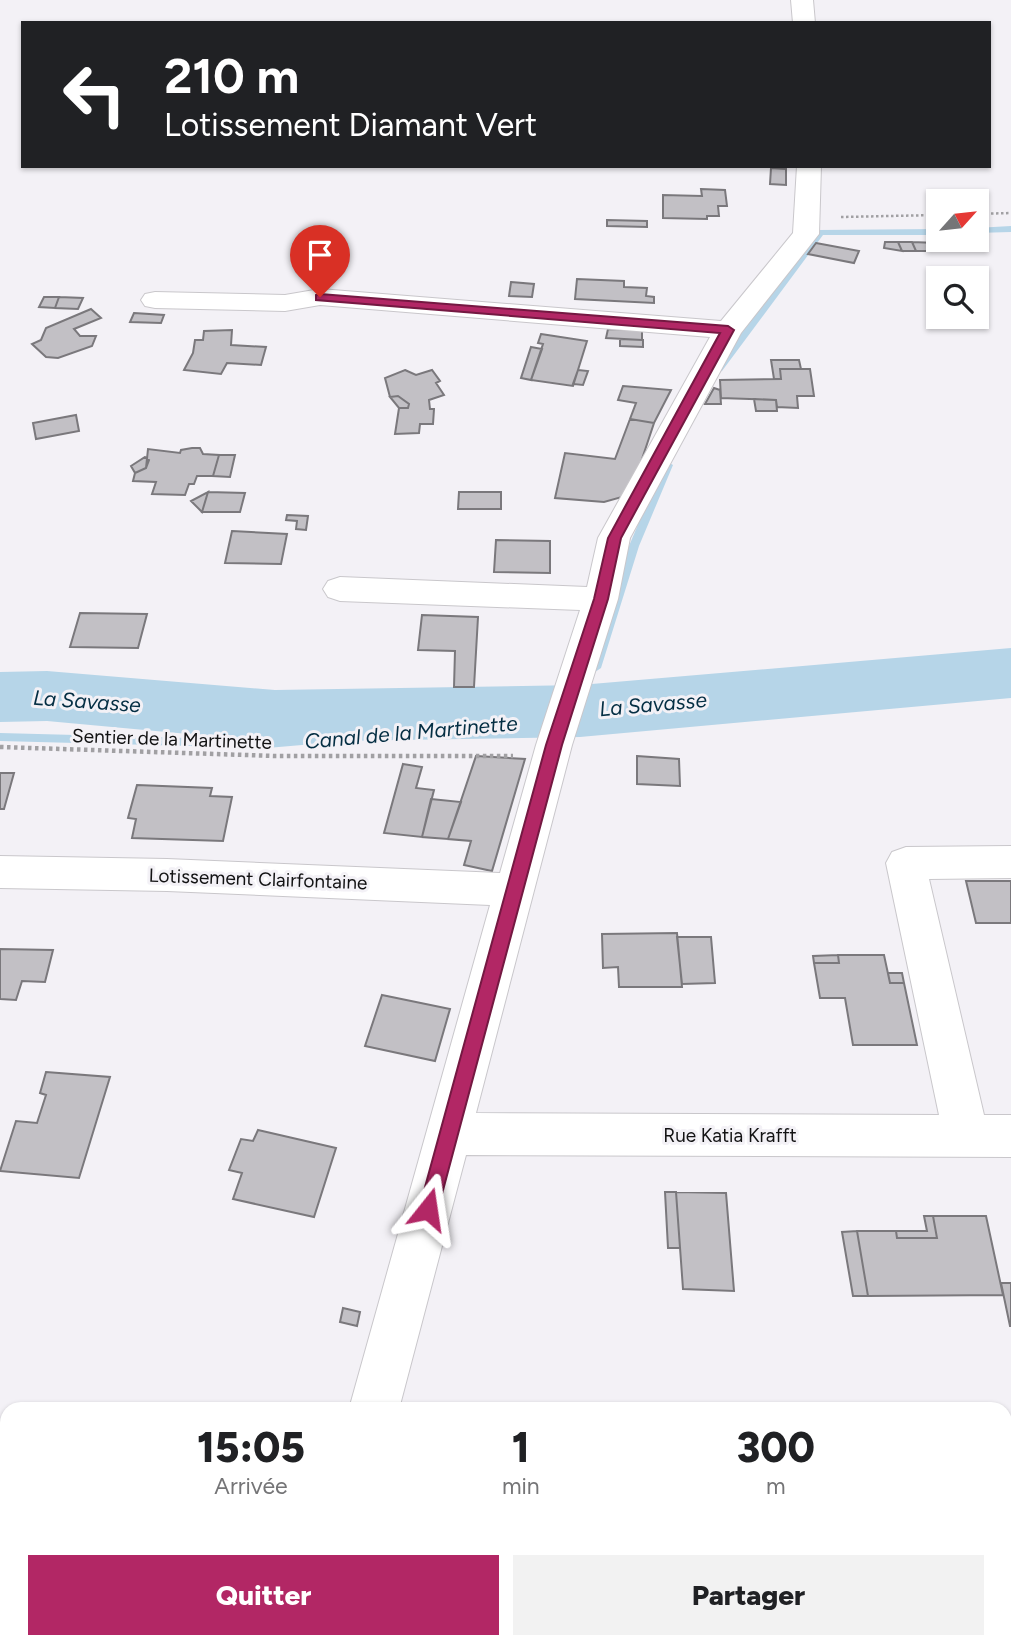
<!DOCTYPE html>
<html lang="fr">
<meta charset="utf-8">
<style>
:root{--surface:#fff;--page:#f2f2f2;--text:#202124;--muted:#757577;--accent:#b22765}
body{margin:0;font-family:Figtree,sans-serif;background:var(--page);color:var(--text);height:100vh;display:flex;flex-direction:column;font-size:26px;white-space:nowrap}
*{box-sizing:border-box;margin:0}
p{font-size:23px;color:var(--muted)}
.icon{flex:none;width:38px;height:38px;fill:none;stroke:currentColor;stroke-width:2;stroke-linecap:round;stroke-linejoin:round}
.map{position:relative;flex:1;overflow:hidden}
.details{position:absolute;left:0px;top:1402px;width:1012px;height:247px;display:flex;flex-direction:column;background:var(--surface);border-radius:21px 21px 0 0;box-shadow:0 2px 5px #0004}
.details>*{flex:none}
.banner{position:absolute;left:21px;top:21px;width:970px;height:147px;border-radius:0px;box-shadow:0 2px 5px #0004;background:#202124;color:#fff;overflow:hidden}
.needle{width:46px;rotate:63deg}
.controls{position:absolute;left:926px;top:189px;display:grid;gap:14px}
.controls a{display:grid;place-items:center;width:63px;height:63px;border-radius:0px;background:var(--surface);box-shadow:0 2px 5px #0004;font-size:35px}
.pin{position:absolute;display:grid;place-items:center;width:60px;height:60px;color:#fff;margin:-72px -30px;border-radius:50% 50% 50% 0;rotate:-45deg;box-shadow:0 0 7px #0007}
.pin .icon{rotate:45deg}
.me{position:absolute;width:77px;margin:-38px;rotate:15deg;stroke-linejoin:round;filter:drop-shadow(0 0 5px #0008)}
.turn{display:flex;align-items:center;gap:24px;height:147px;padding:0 28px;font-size:32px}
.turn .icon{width:91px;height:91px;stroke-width:2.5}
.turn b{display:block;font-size:49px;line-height:60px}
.eta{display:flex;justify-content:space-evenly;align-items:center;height:119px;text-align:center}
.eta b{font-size:42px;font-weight:800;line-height:49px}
.cta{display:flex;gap:14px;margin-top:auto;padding:14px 28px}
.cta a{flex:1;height:80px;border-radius:0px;background:var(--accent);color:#fff;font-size:28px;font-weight:800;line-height:80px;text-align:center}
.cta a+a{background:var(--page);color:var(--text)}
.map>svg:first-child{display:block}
</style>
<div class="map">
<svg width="1011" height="1647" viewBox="0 0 1011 1647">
<rect width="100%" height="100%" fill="#f3f1f6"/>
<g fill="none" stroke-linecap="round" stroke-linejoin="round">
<path fill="#b6d5e8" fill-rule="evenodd" d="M1011 226V232L976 233V228Z
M938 229V235H823L722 371 719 372 714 369 818 230Z
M668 462 673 465 639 546 601 668 595 672 591 671 589 668 629 546 663 465Z
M559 715 565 719 559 723 267 748 0 741V733L267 740Z"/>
<path fill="#b6d5e8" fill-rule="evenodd" d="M1011 648V698L580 737 275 742 47 721 0 722V672L47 671 275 690 580 685Z"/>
</g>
<path fill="#c2c0c5" stroke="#7a787c" stroke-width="2" d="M771 168 786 169V185L770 184Z
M701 189 725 190 727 206H718L719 216H707V219L663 218V195L702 196Z
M607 220 647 221V227L607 226Z
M885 242H898L902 251 884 248Z
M898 242H912L916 251H902Z
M912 242 937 243 939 251H916Z
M816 243 859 251 854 263 808 254Z
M577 279 624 281V287L647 288 646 296 654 297V303L575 299Z
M511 282 534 284 532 297 509 296Z
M44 297H59L55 308 39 307Z
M59 297 83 298 78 309 55 308Z
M91 309 101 318 74 329 80 336H96L92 346 58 358 46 357 32 344 41 340 46 328Z
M134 313 164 315 161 323 130 322Z
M608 329 642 330V340L606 338Z
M232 330 231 345 266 347 261 365 227 363 221 374 184 370 193 353 195 340H203L204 331Z
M541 334 587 341 573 386 531 380 543 344 538 343Z
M620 339 643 340V347L620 346Z
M531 347 542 349 531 380 521 378Z
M771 360H799L801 369H780L781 379H774Z
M780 369H810L814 396H797L798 408 777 407 776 400 721 398 720 380 781 379Z
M405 370 416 375 432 370 440 381 436 383 444 395 429 400 430 409H434L433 424H420L419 433 395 434 399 408H408L409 404 398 396 390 397 385 378Z
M578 370 588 371 583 385 573 384Z
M623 386 671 390 654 423 630 419 636 403 618 400Z
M714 388 720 390 721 404H705Z
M398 396 409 404 408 408H399L390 397Z
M754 399 776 400 777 411H756Z
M76 415 79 431 36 439 33 423Z
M630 419 654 423 641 462 622 497 604 502 555 498 565 453 615 459Z
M192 448H200L203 454 219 455 213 476H197L194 484H189L185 495 152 494 156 482 133 481 135 473 146 468 148 449 180 453 181 450Z
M219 455H235L230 477 213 476Z
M145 457 149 460 146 468 135 473 131 466Z
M208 492 202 512 191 501Z
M208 492 245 493 240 512H202Z
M459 492H501V509H458Z
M287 515 308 516 306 530 296 529 297 521 286 520Z
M232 531 287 534 281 564 225 563Z
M496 540 550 541V573L494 572Z
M80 613 147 614 138 648 70 647Z
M422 615 478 617 474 687H454L455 651 418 650Z
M476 756 525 759 492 871 464 865 471 841 448 839Z
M637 756 679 759 680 786 637 784Z
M403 764 422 767 416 788 434 790 422 837 384 833Z
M0 773H14L4 809H0Z
M137 785 212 788 210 796 232 797 223 841 132 838 136 819 128 818Z
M431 799 461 802 448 839 422 837Z
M966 881H1011V923H976Z
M677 933 682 987H619L618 967 603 968 602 934Z
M677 937H711L715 983 682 984Z
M0 949 53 950 45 982 22 981 16 1000 0 999Z
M838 955 839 963H814L813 956Z
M838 955H884L890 983H904L917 1045H853L845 998H820L814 963H839Z
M888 973H902L904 983H890Z
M382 995 450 1009 435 1061 365 1046Z
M46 1072 110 1077 79 1178 0 1171 16 1121 37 1123 46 1095 40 1093Z
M258 1130 336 1148 314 1217 233 1199 242 1173 229 1170 241 1139 253 1141Z
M665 1192H676L680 1248H668Z
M676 1192 726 1193 734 1291 683 1289Z
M924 1216H933L937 1238H897L896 1231H927Z
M933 1216H986L1003 1295 868 1296 857 1231H896L897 1238H937Z
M857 1231 868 1296H853L842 1232Z
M1001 1283H1011V1326H1010Z
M343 1308 360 1312 357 1326 340 1322Z
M215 1642H263L261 1647H213Z
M826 1642H908L909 1647H827Z"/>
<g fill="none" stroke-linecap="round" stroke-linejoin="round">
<g stroke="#c9c7cb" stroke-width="2">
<path id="minor" d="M791 0H813L815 23H793Z
M797 166H821L819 234 741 333 630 538 618 599 572 745 476 1113 939 1115 886 863 892 852 906 847 1011 846V878L929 879 984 1115H1011V1157L466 1155 399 1409H349L490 905 167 891 0 888V856L167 859 500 873 536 745 580 610 340 601 328 597 323 589 328 581 340 577 587 587 598 538 710 337 320 305 285 311 155 308 145 306 141 300 145 294 155 292 285 295 320 289 721 321 793 233Z
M0 1496H7V1548H0Z
M282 1642H338L337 1647H281Z"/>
</g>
<path stroke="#a1a0a3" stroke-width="2.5" stroke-dasharray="2.5 2.5" stroke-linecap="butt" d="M976 214 1011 213
M841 217 938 215"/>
<path stroke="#a1a0a3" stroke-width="4.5" stroke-dasharray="3.5 3.5" stroke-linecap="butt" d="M0 747 276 756H513"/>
<use href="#minor" fill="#fff" fill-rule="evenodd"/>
</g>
<path fill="#b22765" stroke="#741942" stroke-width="2" d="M320 294 728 326 734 330 621 538 608 599 562 745 438 1209 435 1215 428 1218 421 1215 419 1209 546 745 594 599 608 538 720 333 316 300V295Z"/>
<g text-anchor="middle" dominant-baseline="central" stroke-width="6" stroke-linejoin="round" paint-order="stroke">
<g font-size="19" fill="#121213" stroke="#f3f1f6">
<text transform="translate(172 739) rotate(2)">Sentier de la Martinette</text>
<text transform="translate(258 879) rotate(2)">Lotissement Clairfontaine</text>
<text x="730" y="1135">Rue Katia Krafft</text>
</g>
<g font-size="21" font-style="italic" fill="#042e43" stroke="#f3f1f6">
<text transform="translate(87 701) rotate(4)">La Savasse</text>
<text transform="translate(653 704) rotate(-5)">La Savasse</text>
<text transform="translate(411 732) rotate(-5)">Canal de la Martinette</text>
</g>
</g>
</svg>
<div class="controls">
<a><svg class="needle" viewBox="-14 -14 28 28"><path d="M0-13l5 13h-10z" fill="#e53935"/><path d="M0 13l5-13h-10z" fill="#757577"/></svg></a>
<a><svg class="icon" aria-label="search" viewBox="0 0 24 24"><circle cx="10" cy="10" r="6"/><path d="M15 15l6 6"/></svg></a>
</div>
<div class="pin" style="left:320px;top:297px;background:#d93025"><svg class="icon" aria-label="arrive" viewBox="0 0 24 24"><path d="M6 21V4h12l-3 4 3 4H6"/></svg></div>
<svg class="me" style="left:428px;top:1209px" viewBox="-20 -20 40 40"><path d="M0-17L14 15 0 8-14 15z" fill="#b22765" stroke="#fff" stroke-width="4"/></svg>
<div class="banner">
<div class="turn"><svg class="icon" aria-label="left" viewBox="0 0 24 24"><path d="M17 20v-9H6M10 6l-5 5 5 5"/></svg><div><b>210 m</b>Lotissement Diamant Vert</div></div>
</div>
<section class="details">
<div class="eta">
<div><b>15:05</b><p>Arrivée</p></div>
<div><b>1</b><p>min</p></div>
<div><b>300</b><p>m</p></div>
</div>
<div class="cta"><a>Quitter</a><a>Partager</a></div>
</section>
</div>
